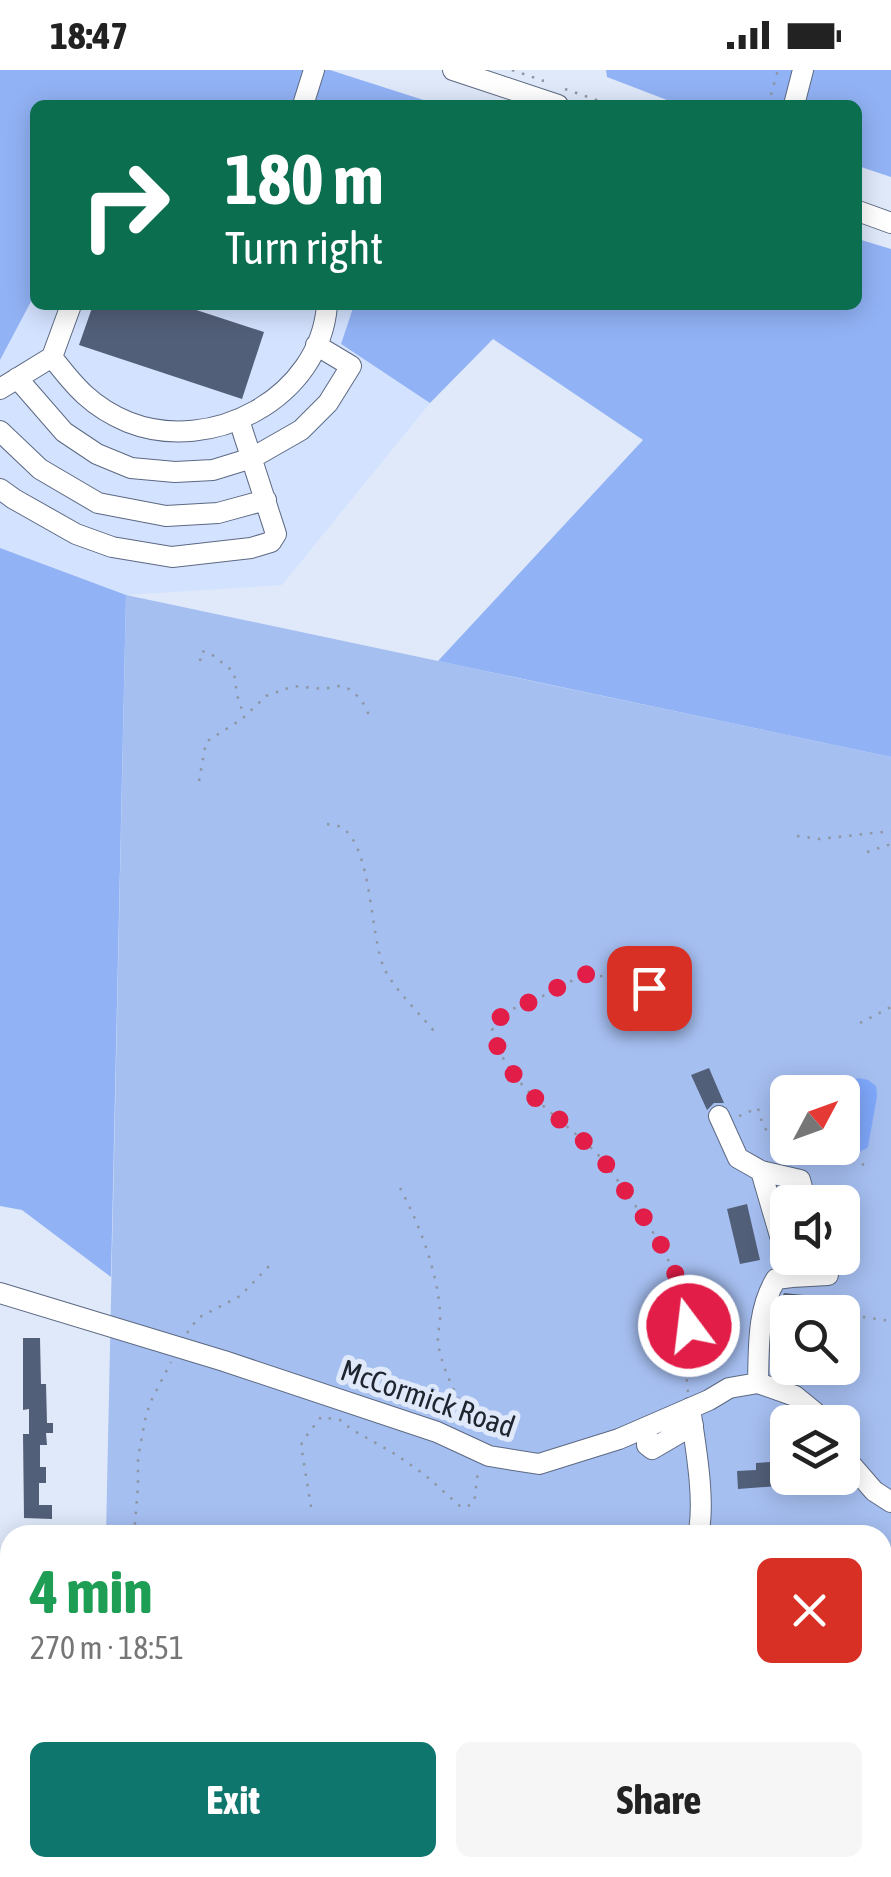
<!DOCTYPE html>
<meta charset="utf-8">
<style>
:root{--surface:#fff;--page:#f6f6f6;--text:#222;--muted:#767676;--accent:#0f766e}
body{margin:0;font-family:"Asap Condensed",sans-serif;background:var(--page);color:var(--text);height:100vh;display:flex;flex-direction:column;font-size:38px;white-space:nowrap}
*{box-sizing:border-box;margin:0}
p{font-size:32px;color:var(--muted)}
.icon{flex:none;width:55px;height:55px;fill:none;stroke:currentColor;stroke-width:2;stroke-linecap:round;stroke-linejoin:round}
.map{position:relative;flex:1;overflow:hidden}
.side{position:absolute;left:0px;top:1455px;width:892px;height:352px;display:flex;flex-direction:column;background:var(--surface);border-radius:30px 30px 0 0;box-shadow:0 5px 25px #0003}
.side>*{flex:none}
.banner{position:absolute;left:30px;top:30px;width:832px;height:210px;border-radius:15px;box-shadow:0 5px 25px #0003;background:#0b6e4f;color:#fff;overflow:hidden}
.needle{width:65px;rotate:49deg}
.controls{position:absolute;left:770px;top:1005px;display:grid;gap:20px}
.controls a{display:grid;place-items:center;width:90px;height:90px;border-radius:15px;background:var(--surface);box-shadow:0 5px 25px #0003;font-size:50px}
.pin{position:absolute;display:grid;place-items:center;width:85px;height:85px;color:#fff;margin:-42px;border-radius:20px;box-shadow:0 5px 15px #0006}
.me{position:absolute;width:110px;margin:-55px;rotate:345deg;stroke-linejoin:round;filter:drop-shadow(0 0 8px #0008)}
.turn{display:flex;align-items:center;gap:35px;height:210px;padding:0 30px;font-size:45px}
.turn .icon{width:130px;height:130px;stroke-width:2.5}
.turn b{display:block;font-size:70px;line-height:85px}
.round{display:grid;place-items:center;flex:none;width:105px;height:105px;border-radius:15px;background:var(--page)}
.summary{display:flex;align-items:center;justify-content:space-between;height:170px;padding:0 30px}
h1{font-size:60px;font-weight:700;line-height:75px;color:#1e9e55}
.cta{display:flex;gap:20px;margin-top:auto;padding:20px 30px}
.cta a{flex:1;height:115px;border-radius:15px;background:var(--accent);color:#fff;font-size:40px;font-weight:700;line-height:115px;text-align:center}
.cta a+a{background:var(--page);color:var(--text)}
.status{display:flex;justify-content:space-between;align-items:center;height:70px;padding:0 50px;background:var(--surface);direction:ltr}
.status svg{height:28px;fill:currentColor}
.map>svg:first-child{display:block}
</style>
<div class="status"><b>18:47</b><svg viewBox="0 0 49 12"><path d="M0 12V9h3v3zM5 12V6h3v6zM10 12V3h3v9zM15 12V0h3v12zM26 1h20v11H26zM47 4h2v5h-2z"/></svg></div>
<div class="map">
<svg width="891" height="1807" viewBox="0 0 891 1807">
<rect width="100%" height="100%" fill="#dfe9fa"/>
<path fill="#d3e2ff" d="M35 224V235H354L341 275 430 333 282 515 126 525 0 478V290Z"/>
<path fill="#a6bff1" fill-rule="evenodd" d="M126 525 891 687V1807H98L99 1798H882V1465H106ZM788 1022H842V1078H788ZM788 1132H842V1188H788ZM788 1242H842V1298H788ZM788 1352H842V1408H788Z"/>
<path fill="#91b2f5" d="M0 0H330L439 35H35V224L0 290Z
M606 0H891V107L858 96V35H680L607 7Z
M858 169 891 179V687L438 591 643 370 493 269 430 333 341 274 354 235H858Z
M0 478 126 525 111 1207 22 1140 0 1136Z"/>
<path fill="#7fa8fb" d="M858 1008 868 1010 876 1016 877 1026 868 1077C855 1088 830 1083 815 1078H842V1022H834Z
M882 1468 891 1475V1641L883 1645Z"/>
<path fill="#525f78" d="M93 235H181L264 262 242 329 79 275Z
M709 998 724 1033H714L707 1040 691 1005Z
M747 1134 760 1190 740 1194 727 1139Z
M784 1223 813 1226 812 1239 802 1238V1242H788V1279L774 1278 778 1237Z
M23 1268H40L41 1314H46L47 1353H53V1363H46L47 1375H40V1397H46V1413H39V1435H52V1449L24 1448 23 1364H29V1339L23 1340Z
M771 1392V1398H776L778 1416 738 1419 737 1401 756 1400V1393Z"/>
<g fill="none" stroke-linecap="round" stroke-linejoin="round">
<g stroke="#5c6982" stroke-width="22">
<path id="minor" d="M453 0 558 35
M303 35 314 0
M794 35 803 0
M858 141 891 153
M71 235 52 287C75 317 92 337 128 352 211 385 320 328 327 235
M17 308 64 362 97 384 131 398 175 402 213 400 252 388 301 360 328 333 351 296 316 275
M0 319 52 287
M0 361 40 399 98 433 166 446 218 443 266 430
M0 419 14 429 76 464 112 477 172 487 251 478 271 472 276 464 239 350
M719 1046 738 1088 761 1101 792 1207 776 1209C757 1240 759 1277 758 1313
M761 1101 800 1110 806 1132
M792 1207 828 1205 823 1188
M0 1223 224 1291 437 1362 489 1386 539 1394 619 1369 709 1330 729 1318 758 1313 795 1326 817 1344 823 1352
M690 1338C695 1373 706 1432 698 1465
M647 1357V1375L652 1379 693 1355
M842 1384 874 1421 891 1432"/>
</g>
<path stroke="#8e96a4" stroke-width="2.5" stroke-dasharray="2.5 8" stroke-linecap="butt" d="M512 0 544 11
M565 19 611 35
M768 35 778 0
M200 591 202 581 211 584 234 602 237 625 242 640 248 642
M199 711 206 672 242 649 266 626 294 616 323 619 338 616 349 619 361 629 369 645
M327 754C332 755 338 755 342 758 372 776 370 866 384 898 393 918 423 947 438 966
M797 766 820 769 891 761
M867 782 891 774
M860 953 891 937
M739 1046 758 1038C762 1057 769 1069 788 1077
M790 1078 870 1096
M400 1118C419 1153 438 1203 440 1243 441 1253 437 1263 438 1273 443 1304 460 1332 474 1358
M842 1244 891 1251
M187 1263 198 1248 240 1226 273 1192
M688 1322 682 1267 689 1256C682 1203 653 1160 623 1118 612 1103 603 1088 589 1076 551 1040 506 1014 492 960L505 942 535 930 583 905 616 907 694 936
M311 1437 301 1375 304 1369 321 1347 340 1350 351 1359 395 1384 425 1405 461 1437 471 1435 475 1427 478 1400
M134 1465 138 1416V1388L145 1350 150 1333 171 1292
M882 1658H891
M882 1746 891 1745
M112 1807 114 1798"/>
<use href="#minor" stroke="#fff" stroke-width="20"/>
</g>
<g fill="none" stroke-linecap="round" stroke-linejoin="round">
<path stroke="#e11d48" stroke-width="18" stroke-dasharray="0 32.4" d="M649 918 616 907 582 904 535 930 504 942 492 960C506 1014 552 1040 589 1076 603 1088 613 1103 623 1118 653 1159 684 1204 689 1256"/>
</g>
<g text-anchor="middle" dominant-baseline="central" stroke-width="10" stroke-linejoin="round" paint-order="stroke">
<g font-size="30" fill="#1f252f" stroke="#dfe9fa">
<text transform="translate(428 1328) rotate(19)">McCormick Road</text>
</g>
</g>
</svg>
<div class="controls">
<a><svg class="needle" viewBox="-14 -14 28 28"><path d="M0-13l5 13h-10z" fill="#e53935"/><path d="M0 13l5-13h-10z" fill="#767676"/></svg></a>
<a><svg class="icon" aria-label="sound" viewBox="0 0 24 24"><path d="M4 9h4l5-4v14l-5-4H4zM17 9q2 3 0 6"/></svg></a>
<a><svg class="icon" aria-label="search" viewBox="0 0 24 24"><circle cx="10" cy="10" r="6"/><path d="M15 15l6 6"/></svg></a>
<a><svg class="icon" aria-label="layers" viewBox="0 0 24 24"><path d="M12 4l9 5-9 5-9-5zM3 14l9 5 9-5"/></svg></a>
</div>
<div class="pin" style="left:649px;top:918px;background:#d93025"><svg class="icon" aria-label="arrive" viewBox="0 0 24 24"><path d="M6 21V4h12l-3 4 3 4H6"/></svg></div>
<svg class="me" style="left:689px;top:1256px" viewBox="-20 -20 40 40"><circle r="17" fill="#e11d48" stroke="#fff" stroke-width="3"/><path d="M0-11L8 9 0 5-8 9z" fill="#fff"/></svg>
<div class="banner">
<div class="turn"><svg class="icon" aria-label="right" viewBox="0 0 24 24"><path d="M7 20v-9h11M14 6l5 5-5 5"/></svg><div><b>180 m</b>Turn right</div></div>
</div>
<section class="side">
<div class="summary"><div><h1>4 min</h1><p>270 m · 18:51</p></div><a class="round" style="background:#d93025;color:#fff"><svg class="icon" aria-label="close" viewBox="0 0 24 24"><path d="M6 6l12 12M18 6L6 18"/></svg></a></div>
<div class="cta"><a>Exit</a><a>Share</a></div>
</section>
</div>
